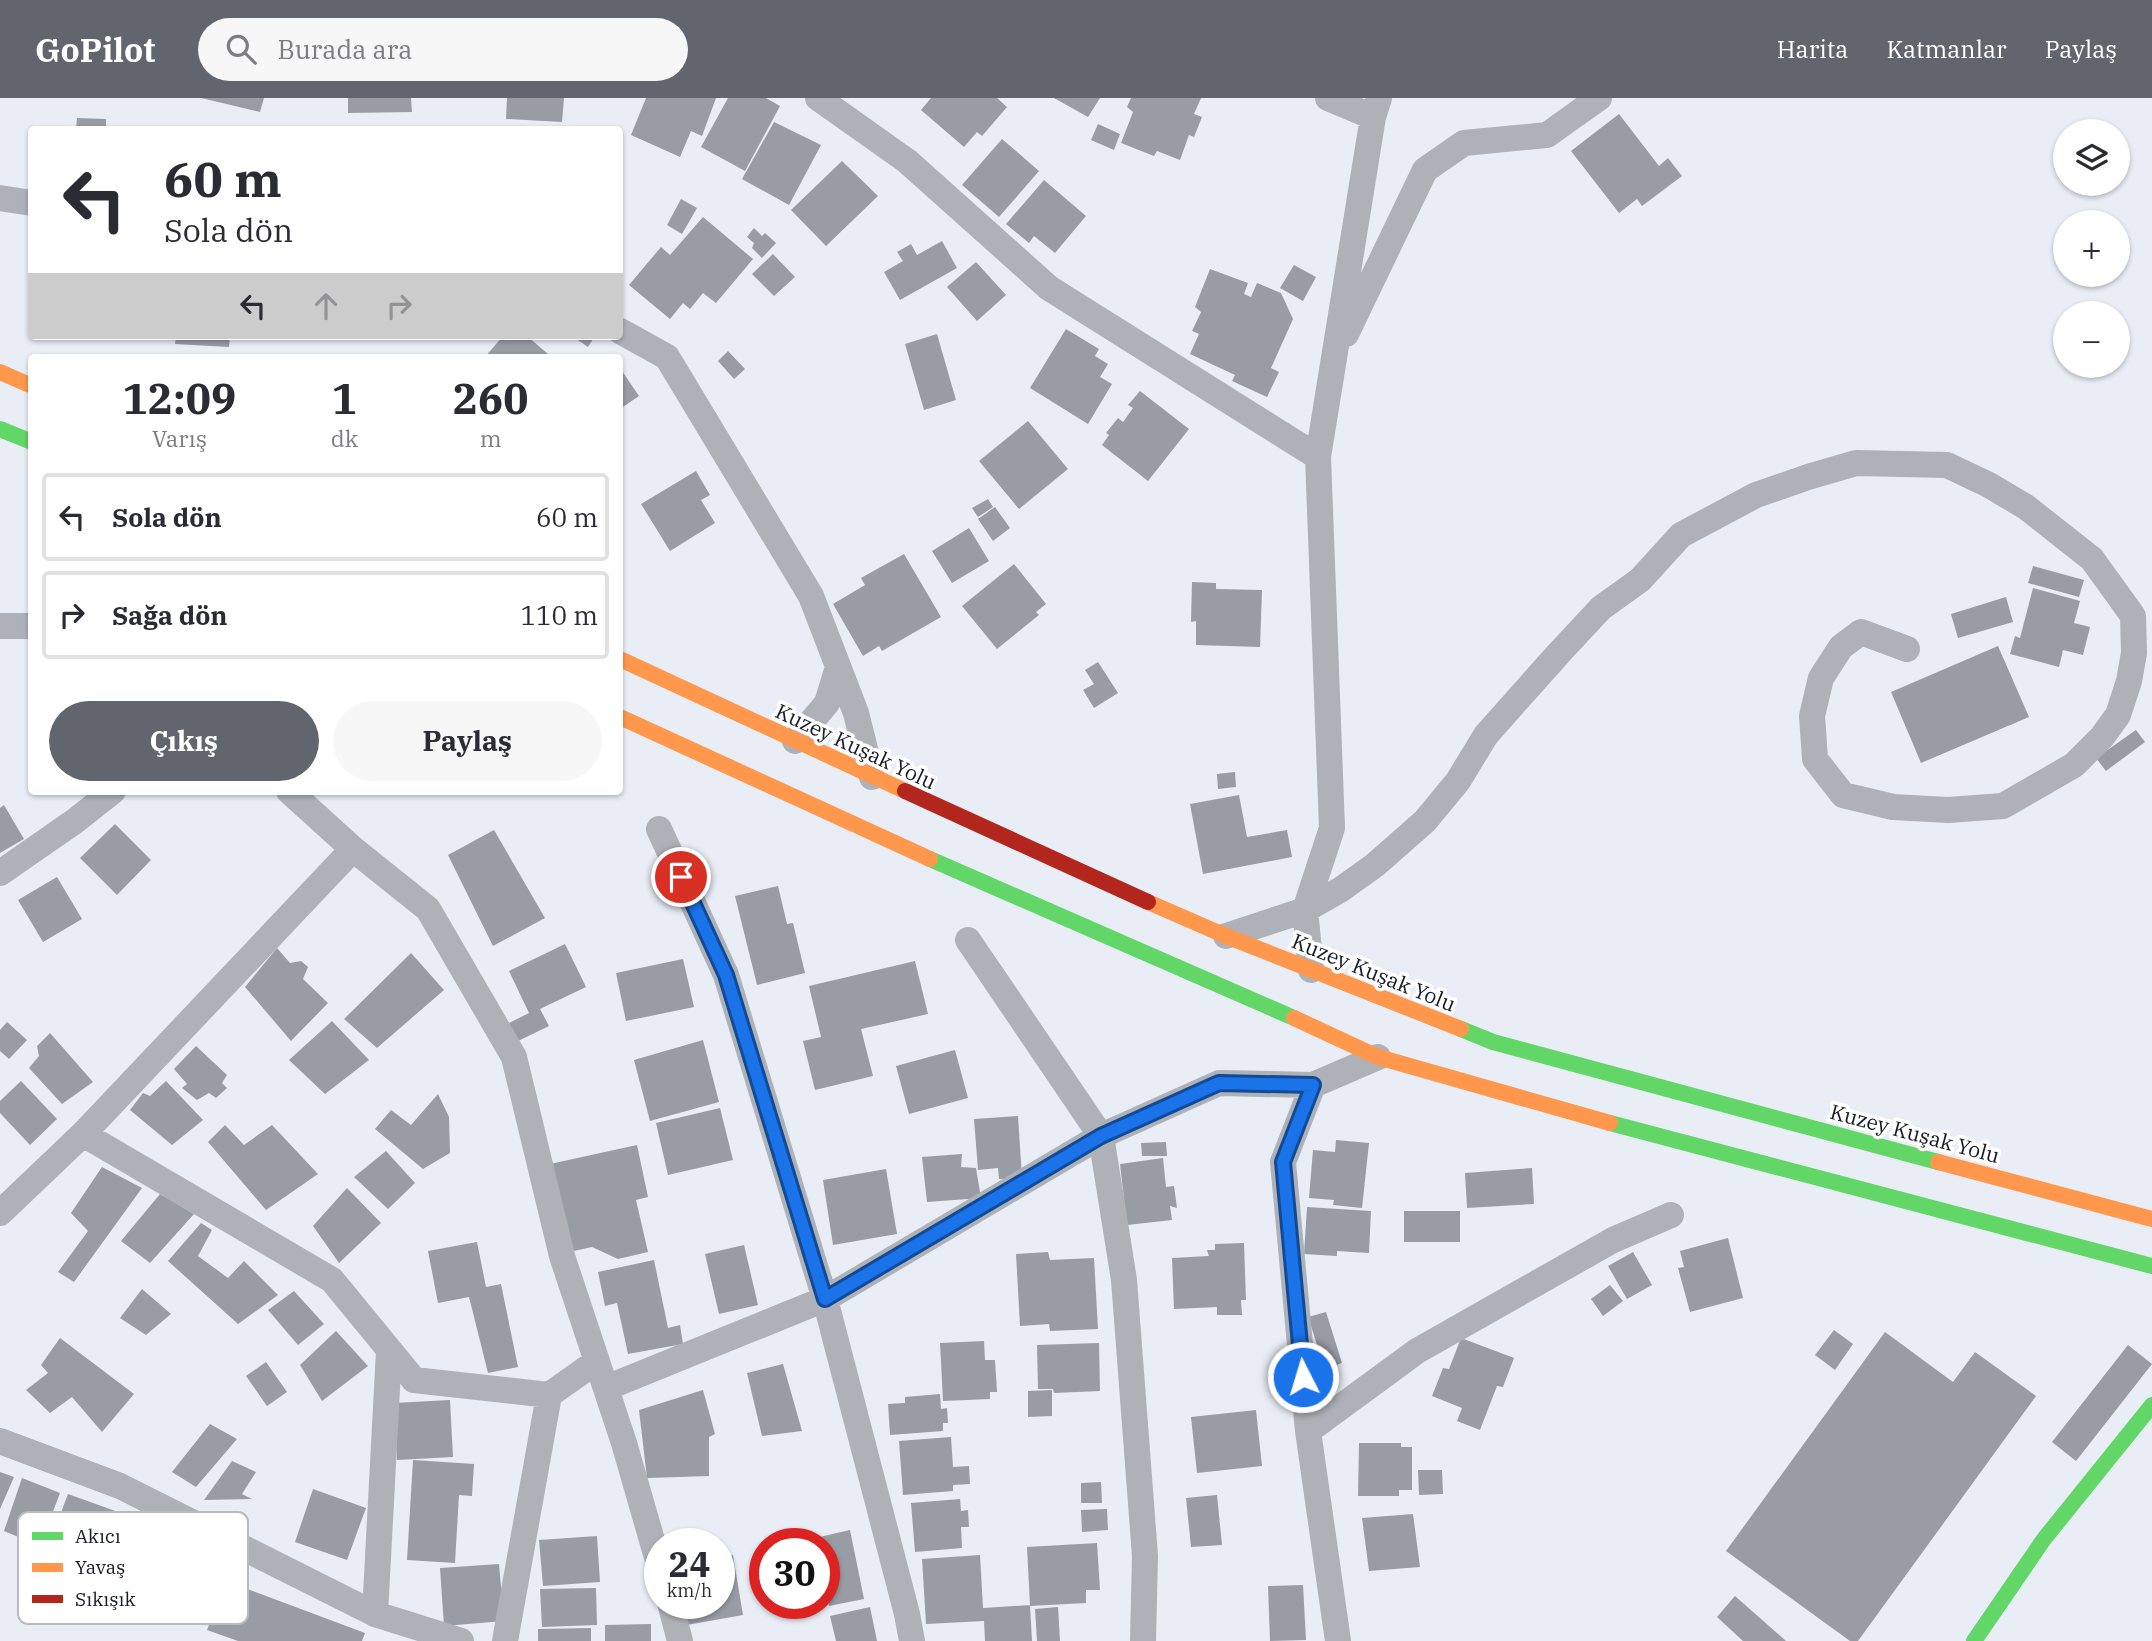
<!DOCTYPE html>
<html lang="tr">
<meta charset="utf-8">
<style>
:root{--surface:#fff;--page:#f7f7f7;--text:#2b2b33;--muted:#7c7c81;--line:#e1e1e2;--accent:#60656e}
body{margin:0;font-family:"IBM Plex Serif",serif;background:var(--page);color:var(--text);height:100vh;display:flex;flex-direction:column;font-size:26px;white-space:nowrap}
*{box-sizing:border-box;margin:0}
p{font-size:23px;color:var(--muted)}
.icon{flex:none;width:38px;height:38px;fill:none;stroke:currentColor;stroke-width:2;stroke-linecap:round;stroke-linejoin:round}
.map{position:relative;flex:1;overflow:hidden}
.side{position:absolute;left:28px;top:256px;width:595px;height:441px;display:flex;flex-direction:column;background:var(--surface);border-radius:7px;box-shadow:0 2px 5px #0004}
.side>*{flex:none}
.banner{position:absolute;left:28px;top:28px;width:595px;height:214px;border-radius:7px;box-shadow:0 2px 5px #0004;background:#fff;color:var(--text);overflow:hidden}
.fabs{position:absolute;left:2053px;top:21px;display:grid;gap:14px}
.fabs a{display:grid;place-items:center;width:77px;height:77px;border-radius:50%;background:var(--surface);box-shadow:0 2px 5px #0004;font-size:35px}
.speed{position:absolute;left:644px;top:1430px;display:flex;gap:14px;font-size:35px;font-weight:700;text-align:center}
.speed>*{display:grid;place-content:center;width:91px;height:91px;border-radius:50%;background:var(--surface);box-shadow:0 2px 5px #0004;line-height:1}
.speed small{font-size:18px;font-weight:400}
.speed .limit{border:10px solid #d22;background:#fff;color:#111}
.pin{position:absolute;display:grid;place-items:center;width:60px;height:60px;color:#fff;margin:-30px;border:4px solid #fff;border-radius:50%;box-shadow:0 2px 7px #0007}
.me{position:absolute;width:77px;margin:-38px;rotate:355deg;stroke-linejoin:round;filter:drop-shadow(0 0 5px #0008)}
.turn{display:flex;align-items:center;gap:24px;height:147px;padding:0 21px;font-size:32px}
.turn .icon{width:91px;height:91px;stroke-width:2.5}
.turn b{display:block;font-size:49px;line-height:60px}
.lanes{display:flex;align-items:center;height:66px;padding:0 21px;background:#0003;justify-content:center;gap:35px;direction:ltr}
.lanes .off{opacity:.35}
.eta{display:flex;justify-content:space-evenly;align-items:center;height:119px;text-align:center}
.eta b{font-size:42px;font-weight:800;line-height:49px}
.cta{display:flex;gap:14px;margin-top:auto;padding:14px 21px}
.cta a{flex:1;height:80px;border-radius:42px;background:var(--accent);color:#fff;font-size:28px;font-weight:800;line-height:80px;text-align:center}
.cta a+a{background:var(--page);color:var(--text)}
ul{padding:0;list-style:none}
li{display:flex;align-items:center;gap:21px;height:88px;margin:0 14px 10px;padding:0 7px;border:4px solid var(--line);border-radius:7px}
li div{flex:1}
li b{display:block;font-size:26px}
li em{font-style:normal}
header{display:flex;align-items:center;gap:42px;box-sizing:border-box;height:98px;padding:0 35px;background:var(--accent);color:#fff}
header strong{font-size:33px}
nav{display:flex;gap:38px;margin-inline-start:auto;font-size:24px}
.search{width:490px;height:63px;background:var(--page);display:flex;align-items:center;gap:18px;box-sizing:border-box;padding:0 24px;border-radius:38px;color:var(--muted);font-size:26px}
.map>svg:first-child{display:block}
</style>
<header>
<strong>GoPilot</strong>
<div class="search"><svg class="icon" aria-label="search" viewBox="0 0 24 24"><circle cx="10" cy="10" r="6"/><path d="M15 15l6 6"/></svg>Burada ara</div>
<nav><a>Harita</a><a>Katmanlar</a><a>Paylaş</a></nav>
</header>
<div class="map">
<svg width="2152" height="1543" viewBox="0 0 2152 1543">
<rect width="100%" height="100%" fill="#e9edf5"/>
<path fill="#989ca4" d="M201 0H264L260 14Z
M348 0H411L412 14 348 15Z
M507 0H564L562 24 506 21Z
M646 0H716L702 38 691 33 680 59 631 37Z
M728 0H766L780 8 745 73 701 49Z
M931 0H997L1007 9 982 38 977 34 964 49 921 12Z
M1054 0H1100L1088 19Z
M1131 0H1201L1194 16 1202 19 1194 39 1189 37 1180 62 1157 53 1154 58 1121 45 1133 14 1127 9Z
M1619 16 1659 68 1668 60 1682 78 1642 108 1637 101 1619 115 1571 53Z
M77 20 106 21V32H76Z
M774 24 821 47 789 107 742 81Z
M1098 26 1120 36 1114 52 1091 42Z
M1002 41 1039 73 999 119 962 87Z
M842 63 878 98 826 148 791 112Z
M1044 82 1086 118 1055 155 1034 138 1029 145 1006 126Z
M681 101 697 110 682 136 667 127Z
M703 119 753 161 716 205 703 195 690 211 683 205 670 221 629 187 661 149 670 157Z
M754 130 762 138 765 135 776 145 762 160 752 150 754 145 747 139Z
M942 143 957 170 900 202 884 174 903 163 897 154 911 146 917 157Z
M773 156 795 179 774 198 752 176Z
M976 164 1006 197 977 223 947 189Z
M1294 167 1316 179 1303 203 1280 190Z
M1210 171 1248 185 1244 196 1251 199 1257 185 1281 195 1293 221 1271 270 1279 274 1267 299 1232 283 1235 277 1190 256 1199 236 1192 233 1201 214 1195 209Z
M1066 231 1099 251 1095 258 1108 266 1100 279 1112 286 1088 326 1030 290Z
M937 236 956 302 924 312 905 246Z
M176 238H230L229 249 175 246Z
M503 238H527L548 256 546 259H485Z
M572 238H595L588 249Z
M728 253 745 271 734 281 718 263Z
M620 270 639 298 620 311Z
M1140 293 1189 331 1148 383 1102 347 1109 337 1106 335 1118 320 1123 324 1133 310 1128 307Z
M1028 323 1068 371 1019 411 979 363Z
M696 373 710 397 701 402 715 425 670 453 641 406Z
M988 401 993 409 978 419 972 410Z
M995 409 1010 430 993 443 978 421Z
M969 430 989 463 952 485 932 453Z
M904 456 941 519 882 553 879 548 863 558 833 506 865 487 861 480Z
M1014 466 1046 506 1036 514 1039 517 997 551 962 508Z
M2033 468 2084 482 2079 499 2028 485Z
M1192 484 1216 485V491L1262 492 1260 549 1196 547V523L1191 524Z
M2033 490 2080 503 2074 525 2090 529 2083 557 2063 552 2059 569 2010 556 2015 538 2020 540Z
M2006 499 2013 524 1958 540 1951 516Z
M1998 548 2029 619 1921 665 1891 594Z
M1098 564 1118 595 1094 610 1083 592 1094 586 1085 572Z
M2136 632 2145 644 2106 673 2096 660Z
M1235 674 1236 689 1218 691 1217 676Z
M1239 697 1247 739 1287 732 1292 759 1203 776 1190 706Z
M4 707 24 741 0 755V710Z
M115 726 151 762 117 797 80 760Z
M494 732 545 820 493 848 448 757Z
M57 779 82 821 43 844 18 802Z
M778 788 787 826 793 825 805 875 757 887 735 798Z
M565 846 586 889 540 911 549 928 516 944 507 926 529 915 509 873Z
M277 850 290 865 301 863 308 869 303 881 328 905 291 943 245 889Z
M411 855 444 892 377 950 344 921Z
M683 861 694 909 626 923 616 875Z
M915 863 928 916 861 931 873 978 815 992 803 943 821 939 809 888Z
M332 923 369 962 325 996 289 962Z
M7 924 27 942 9 961 0 953V932Z
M50 935 93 984 62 1006 29 970 39 958 37 948Z
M703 942 719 1004 650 1023 634 962Z
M196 948 227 977 222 985 227 990 216 1000 209 995 197 1002 182 990 187 986 174 971Z
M955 952 968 1000 909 1016 896 968Z
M21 983 57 1021 30 1047 0 1015V1003Z
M166 983 203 1022 172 1047 130 1012 143 995 150 998Z
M438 996 449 1019 450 1055 423 1071 375 1031 391 1012 411 1027Z
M720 1010 733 1062 668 1077 656 1025Z
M1018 1018 1022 1080 999 1081 998 1070 978 1072 974 1021Z
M225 1027 244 1047 272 1027 318 1076 266 1112 208 1044Z
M1336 1042 1369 1045 1362 1110 1333 1107 1334 1102 1309 1100 1313 1052 1335 1054Z
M1166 1044 1167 1058H1142L1141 1045Z
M637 1047 648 1099 636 1102 648 1154 618 1161 592 1149 569 1154 550 1066Z
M386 1053 415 1085 388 1111 354 1079Z
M962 1056 961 1069 976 1070 981 1100 927 1104 922 1059Z
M1163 1060 1166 1089 1174 1088 1177 1110 1170 1108 1172 1122 1127 1127 1120 1066Z
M102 1069 142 1090 74 1184 58 1174 88 1133 71 1115Z
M1532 1070 1534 1106 1467 1110 1465 1075Z
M886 1071 897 1136 833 1147 823 1082Z
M347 1090 381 1125 339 1165 313 1128Z
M160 1096 194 1116 150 1165 121 1143Z
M1307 1109 1371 1113 1369 1155 1337 1153V1158L1304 1156Z
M1404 1113H1460V1144H1404Z
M201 1125 212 1132 198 1158 228 1180 244 1163 278 1197 238 1226 168 1163Z
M1728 1140 1743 1200 1690 1214 1678 1170 1684 1169 1680 1153Z
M477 1144 486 1189 501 1186 518 1269 488 1275 469 1199 438 1205 428 1153Z
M1244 1145 1246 1202H1241L1242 1217H1217V1209L1174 1211 1172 1160 1209 1158 1207 1152H1215V1146Z
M744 1147 758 1207 719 1216 705 1156Z
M1048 1154 1050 1162 1094 1160 1098 1231 1050 1233 1049 1226 1020 1228 1016 1156Z
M1633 1154 1652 1187 1627 1201 1608 1168Z
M654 1162 668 1230 680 1227 683 1246 628 1256 617 1205 605 1208 598 1174Z
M1610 1187 1623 1203 1603 1218 1591 1201Z
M142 1191 171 1216 146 1237 120 1220Z
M294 1193 324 1226 298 1247 268 1212Z
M1326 1214 1342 1265 1325 1271 1308 1219Z
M1834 1232 1853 1246 1835 1272 1815 1257Z
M336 1233 368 1268 322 1303 300 1267Z
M1885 1234 1953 1284 1975 1254 2036 1298 1858 1543H1850L1726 1453Z
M60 1240 134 1296 102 1334 72 1299 50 1315 26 1292 48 1275 41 1267Z
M1461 1240 1514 1260 1503 1289 1497 1288 1480 1332 1457 1323 1462 1310 1432 1298 1443 1270 1449 1271Z
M984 1243 985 1262H995L997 1294H990V1301L943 1303 940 1245Z
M1099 1245 1100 1293 1054 1295 1053 1291H1038L1037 1247Z
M2128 1247 2152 1266 2076 1363 2052 1344Z
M266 1264 287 1294 267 1308 246 1278Z
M783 1266 802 1333 762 1338 747 1275Z
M703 1292 715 1336 709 1339V1378L647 1380 639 1312Z
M1052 1292V1318L1028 1319V1293Z
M940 1296 941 1311 947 1310 948 1325H943V1333L890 1337 888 1306 905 1305V1299Z
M450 1302 453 1359 397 1362 394 1305Z
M1256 1312 1262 1368 1197 1375 1191 1319Z
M210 1326 237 1341 196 1389 172 1374Z
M951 1339 953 1369 969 1368 970 1386 953 1387V1393L903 1397 899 1343Z
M1359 1345H1401V1349H1412V1392H1399V1398H1358Z
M413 1362 474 1366 472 1398 459 1397 455 1465 407 1462Z
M232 1363 256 1374 242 1396 252 1401 204 1402Z
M1418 1372H1442L1443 1396 1419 1397Z
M0 1374 14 1379 0 1411Z
M22 1380 60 1395 40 1448 4 1433Z
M1101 1384 1102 1405H1081V1385Z
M313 1391 366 1410 347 1462 295 1444Z
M68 1396 182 1437 226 1457 207 1505 159 1481 103 1459 97 1474 47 1452Z
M1217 1397 1222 1447 1191 1449 1186 1400Z
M960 1401 961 1413 968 1412 969 1429H961L962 1450 915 1454 911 1405Z
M1107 1411 1108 1432 1082 1434 1081 1412Z
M1413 1416 1420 1469 1369 1473 1362 1420Z
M850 1432 864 1501 829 1508 824 1483V1446H816L815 1440Z
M597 1438 600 1484 543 1488 539 1442Z
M1097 1445 1100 1492H1086V1505L1030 1508 1027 1449Z
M733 1457 743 1517 681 1528 677 1505H719V1460Z
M980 1457 983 1510 1030 1507 1032 1543H985L984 1523 926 1526 922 1461Z
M499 1466 504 1523 444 1528 440 1470Z
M226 1483 365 1535 362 1543H238L207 1532Z
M1303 1487 1306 1542 1270 1543 1268 1488Z
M596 1490 597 1527 542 1529 540 1491Z
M1735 1498 1786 1543H1743L1717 1519Z
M870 1509 877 1543H836L830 1518Z
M1058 1509 1060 1543H1037L1035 1511Z
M651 1526V1543H605V1527Z
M591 1530V1543H538V1531Z"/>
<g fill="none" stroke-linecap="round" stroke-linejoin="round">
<path stroke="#aeb1b7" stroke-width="26" d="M818 0 907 63 1049 190 1318 359
M1328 0 1373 19
M0 100 32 105
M620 233 667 259 811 498 856 615 872 679
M1346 236 1425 72 1464 45 1547 37 1599 0
M0 528H32
M795 643 827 605 838 569
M289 693 353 751
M659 731 726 877 825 1201 907 1516 912 1543
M0 775 75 723 113 693
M1226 838 1305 812 1340 792 1375 767 1425 723 1458 683 1486 637 1559 555 1601 510 1640 482 1681 437 1756 397 1808 379 1856 365 1947 367 1989 387 2026 409 2092 461 2133 518 2134 555 2129 583 2118 617 2102 639 2074 667 2003 708 1948 712 1893 709 1843 697 1815 661 1812 618 1821 580 1841 549 1861 534 1907 551
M968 842 1101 1038 1124 1182 1145 1458 1143 1543
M1311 872 1305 812 1332 730 1318 359 1373 19 1379 0
M83 1036 332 1182 414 1282 549 1297
M0 1115 83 1036 353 751 428 811 514 959 562 1158 624 1345 660 1470
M389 1253 375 1516 461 1543
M606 1290 825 1201 1101 1038 1219 985 1313 987
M1308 1333 1417 1253 1613 1142 1671 1117
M0 1343 120 1388 375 1516
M670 1505 680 1543
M505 1543 549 1297 597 1263
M1338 1543 1308 1333 1283 1064 1313 987 1378 959"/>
<path stroke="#63d668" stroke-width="16" d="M0 331 32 344
M930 761 1294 920
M1461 931 1493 944 1938 1064
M1610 1025 2152 1168
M1974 1543 2044 1441 2152 1307"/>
<path stroke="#ff974d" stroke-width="16" d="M0 274 32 288
M620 561 905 693
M620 619 930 761
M1148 804 1226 838 1461 931
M1294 920 1378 959 1610 1025
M1938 1064 2152 1121"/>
<path stroke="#b3261e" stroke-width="16" d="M905 693 1148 804"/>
</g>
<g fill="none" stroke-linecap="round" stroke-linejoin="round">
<g stroke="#114b97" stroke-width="18">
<path id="route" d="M681 779 726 877 825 1201 1101 1038 1219 985 1313 987 1283 1064 1303 1279"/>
</g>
<use href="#route" stroke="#1a73e8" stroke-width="12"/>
</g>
<g text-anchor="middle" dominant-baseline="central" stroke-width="7" stroke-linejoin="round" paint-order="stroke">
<g font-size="21" fill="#171c25" stroke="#fff">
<text transform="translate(856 648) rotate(25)">Kuzey Kuşak Yolu</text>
<text transform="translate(1374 874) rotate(22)">Kuzey Kuşak Yolu</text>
<text transform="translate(1915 1035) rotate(15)">Kuzey Kuşak Yolu</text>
</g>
</g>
<rect x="18" y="1414" width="230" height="112" rx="10" fill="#fff" stroke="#b9bbbe" stroke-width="2"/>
<rect x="32" y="1434" width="31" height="8" fill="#63d668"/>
<rect x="32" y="1465" width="31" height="9" fill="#ff974d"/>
<rect x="32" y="1497" width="31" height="8" fill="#b3261e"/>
<g font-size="19" fill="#171c25">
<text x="75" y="1445">Akıcı</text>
<text x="75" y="1476">Yavaş</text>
<text x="75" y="1508">Sıkışık</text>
</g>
</svg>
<div class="fabs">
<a><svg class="icon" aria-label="layers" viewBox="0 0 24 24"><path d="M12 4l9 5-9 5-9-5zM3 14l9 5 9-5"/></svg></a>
<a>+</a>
<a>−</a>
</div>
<div class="speed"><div>24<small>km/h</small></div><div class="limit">30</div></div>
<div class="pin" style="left:681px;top:779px;background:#d93025"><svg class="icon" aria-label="arrive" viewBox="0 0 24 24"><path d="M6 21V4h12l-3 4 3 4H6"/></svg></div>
<svg class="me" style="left:1303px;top:1279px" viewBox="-20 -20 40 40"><circle r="17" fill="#1a73e8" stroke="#fff" stroke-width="3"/><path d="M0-11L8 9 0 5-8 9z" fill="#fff"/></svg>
<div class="banner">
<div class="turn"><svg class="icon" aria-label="left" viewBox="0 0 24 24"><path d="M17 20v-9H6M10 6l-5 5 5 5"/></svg><div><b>60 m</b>Sola dön</div></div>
<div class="lanes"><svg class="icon" aria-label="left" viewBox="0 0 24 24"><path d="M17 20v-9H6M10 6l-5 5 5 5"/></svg><svg class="icon off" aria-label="ahead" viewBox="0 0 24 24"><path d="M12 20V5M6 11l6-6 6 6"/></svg><svg class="icon off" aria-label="right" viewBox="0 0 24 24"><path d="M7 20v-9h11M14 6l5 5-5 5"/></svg></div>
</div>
<section class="side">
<div class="eta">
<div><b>12:09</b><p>Varış</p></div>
<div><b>1</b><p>dk</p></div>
<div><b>260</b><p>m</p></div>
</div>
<ul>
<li><svg class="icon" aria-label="left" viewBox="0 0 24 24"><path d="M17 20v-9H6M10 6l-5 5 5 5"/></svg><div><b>Sola dön</b></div><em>60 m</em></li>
<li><svg class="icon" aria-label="right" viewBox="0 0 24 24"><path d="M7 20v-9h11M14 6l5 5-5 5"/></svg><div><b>Sağa dön</b></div><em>110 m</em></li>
</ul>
<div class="cta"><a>Çıkış</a><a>Paylaş</a></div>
</section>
</div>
